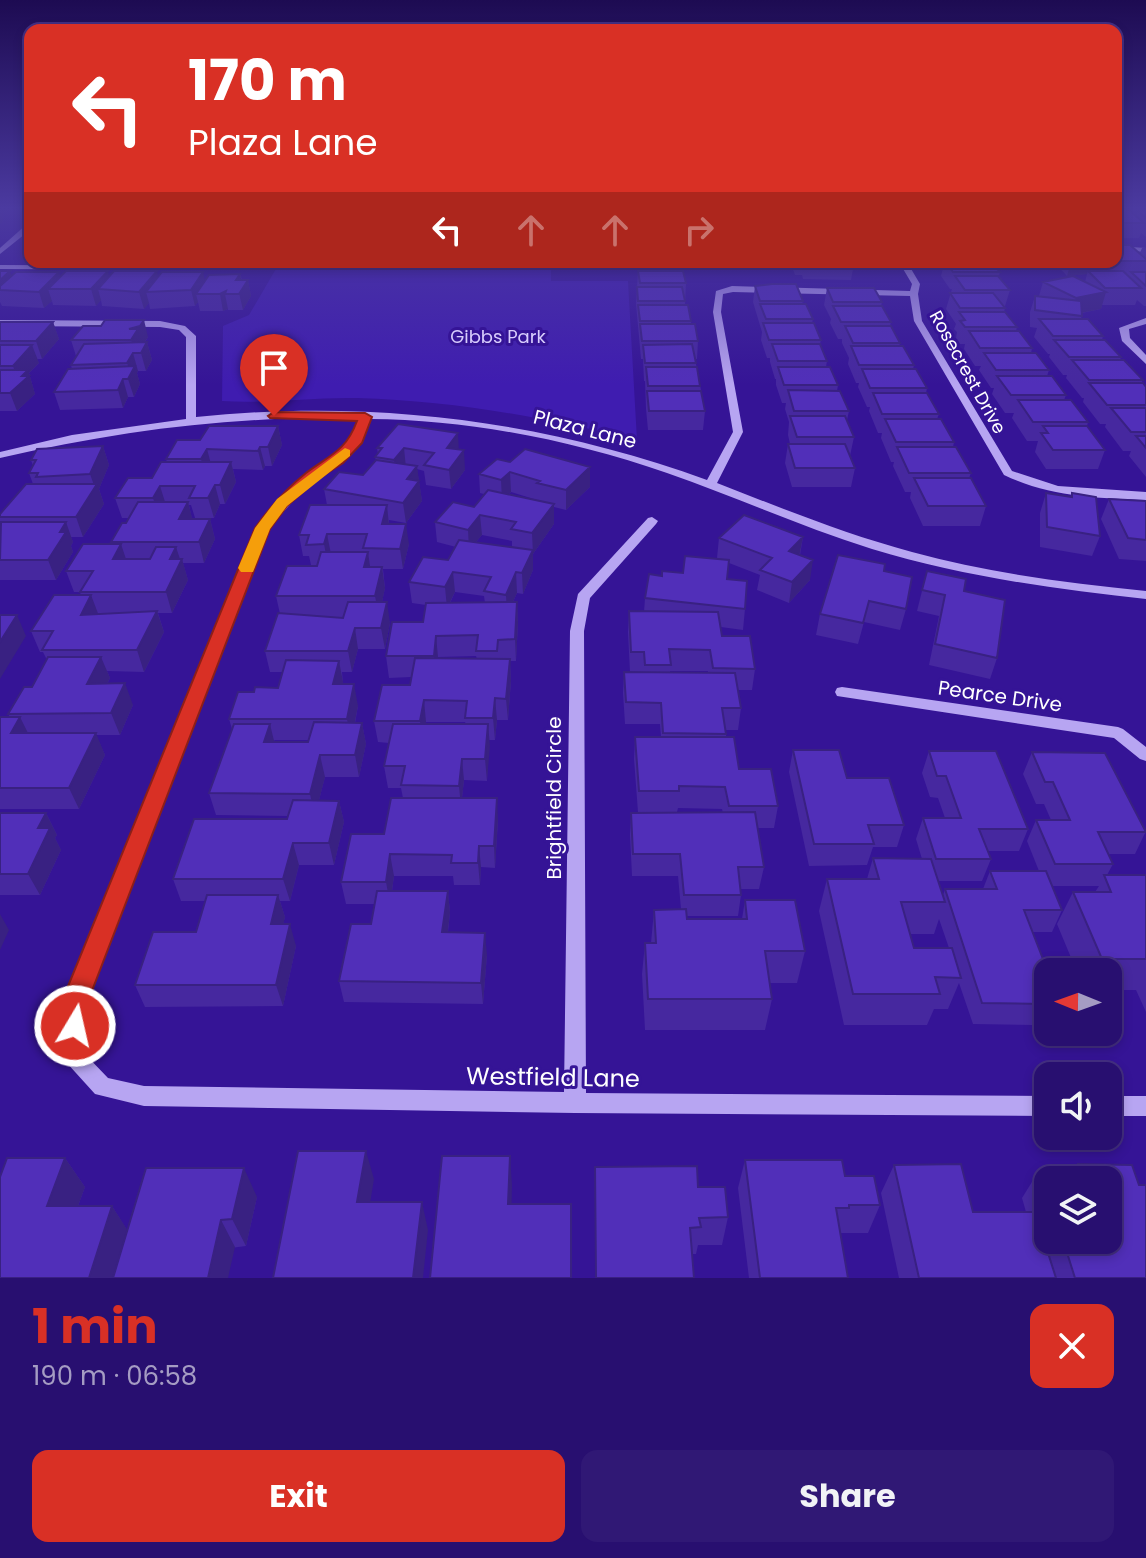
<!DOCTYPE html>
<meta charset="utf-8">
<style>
:root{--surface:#280f70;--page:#301875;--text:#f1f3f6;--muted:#a59cc3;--line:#442f83;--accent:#d93025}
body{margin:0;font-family:Poppins,sans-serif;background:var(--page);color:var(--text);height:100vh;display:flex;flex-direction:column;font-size:30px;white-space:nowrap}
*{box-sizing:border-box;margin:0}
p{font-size:26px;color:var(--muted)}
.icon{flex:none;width:44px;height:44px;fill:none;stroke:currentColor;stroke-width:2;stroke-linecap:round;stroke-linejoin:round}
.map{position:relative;height:1278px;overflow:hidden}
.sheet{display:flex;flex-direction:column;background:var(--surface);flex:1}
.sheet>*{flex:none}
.hud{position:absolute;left:24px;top:24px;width:1098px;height:244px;border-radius:16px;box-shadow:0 4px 12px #0003,0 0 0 2px var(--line);background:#d93025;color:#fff;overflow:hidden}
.needle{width:52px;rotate:271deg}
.fabs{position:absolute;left:1034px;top:958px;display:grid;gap:16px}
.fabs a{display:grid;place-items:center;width:88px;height:88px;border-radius:16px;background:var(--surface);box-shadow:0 4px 12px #0003,0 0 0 2px var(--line);font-size:40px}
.pin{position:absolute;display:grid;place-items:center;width:68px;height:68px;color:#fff;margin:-82px -34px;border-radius:50% 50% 50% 0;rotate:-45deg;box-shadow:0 0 8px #0007}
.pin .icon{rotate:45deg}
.me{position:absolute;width:88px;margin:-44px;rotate:9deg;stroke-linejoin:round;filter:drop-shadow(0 0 6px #0008)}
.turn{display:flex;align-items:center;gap:28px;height:168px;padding:0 32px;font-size:36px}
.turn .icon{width:104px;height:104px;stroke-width:2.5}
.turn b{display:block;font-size:56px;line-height:68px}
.lanes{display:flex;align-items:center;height:76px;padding:0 32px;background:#0003;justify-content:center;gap:40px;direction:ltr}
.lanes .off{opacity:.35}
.round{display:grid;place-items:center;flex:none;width:84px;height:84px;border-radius:16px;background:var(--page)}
.head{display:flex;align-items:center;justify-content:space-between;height:136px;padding:0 32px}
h1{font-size:48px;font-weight:700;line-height:60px;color:var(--accent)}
.cta{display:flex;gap:16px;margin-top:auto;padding:16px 32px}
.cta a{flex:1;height:92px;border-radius:16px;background:var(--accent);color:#fff;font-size:32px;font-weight:700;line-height:92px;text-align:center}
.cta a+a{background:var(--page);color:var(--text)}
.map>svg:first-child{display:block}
</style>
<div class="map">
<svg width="1146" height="1278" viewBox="0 0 1146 1278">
<rect width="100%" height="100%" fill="#351496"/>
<path fill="#3f1cb0" d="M280 262H551V281H628L637 440C542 417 456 401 357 398 312 397 267 404 222 401L223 326 249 315Z"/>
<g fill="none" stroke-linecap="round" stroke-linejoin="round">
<path fill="#b7a5f2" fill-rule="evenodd" d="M27 224H30V230L0 254V248Z
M1116 246 1146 248V252L1116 250Z
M236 262H244L236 270 0 269V265L234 266Z
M745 262H753V264L749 266Z
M899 262H907L920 284 918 294 922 321 1012 471 1058 486 1146 492V500C1097 498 1050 497 1004 475L914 321 910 296 733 292 723 294 721 312 743 432 717 483C781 508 845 534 912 552 988 573 1067 583 1146 591V599C1053 589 961 576 872 549 802 527 736 497 667 473 572 440 470 420 370 419L354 449 302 491 269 528 87 996 83 1052 108 1078 144 1086 564 1092 570 631 578 594 648 518 652 517 658 521 656 524 590 598 584 631 586 1093 1048 1096V1116L575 1113 144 1106 95 1094 66 1062 63 1055 67 996 257 528 293 486 346 444 359 418C234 416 122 430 0 458V452L72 435 186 419V337L179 330 160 327 0 326V320L160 321 185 326 196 336V417C371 399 542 420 707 480L733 432 713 312 716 291 732 286 910 291 912 284Z
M1146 318V324L1129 329 1130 338 1146 355V364L1122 341 1119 328Z
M842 687 1118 727 1123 729 1146 747V761L1140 759 1114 738 837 696 835 692 837 688Z
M1108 1096H1146V1116H1108Z"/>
</g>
<path fill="#46289f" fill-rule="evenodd" d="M1116 206H1145L1144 211H1129L1136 216 1138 211H1146V237L1141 233 1139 238H1116Z
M1116 245 1140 253 1142 248H1146V272L1144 271V272H1146V306H1144L1137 300 1135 305H1102L1101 309 1082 313 1081 319 1103 336 1102 340 1121 357 1120 360 1143 380 1141 383 1146 387V477L1129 456 1131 451H1123L1105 427 1106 424H1100L1083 402 1084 398H1082L1066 378 1067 375H1063L1049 357 1050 354H1048L1034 337 1037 328 1030 327V312L1035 296H1039L1043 282H1085L1087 274 1067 276 1054 262H1116Z
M658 262H701V264H682V270H660Z
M785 262H853L854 264 851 280 803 279 802 275H795L793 269H787Z
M931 262H1012L1010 269H996L1000 272 999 276 1010 290 1005 306H1003L1005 308 1004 312 1017 327 1016 331 1032 348 1031 353 1049 370 1047 376 1066 395 1064 400 1088 422 1087 426 1105 450 1098 469H1046L1035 452 1038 441H1027L1012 418 1014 413H1005L992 394 994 388H991L979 370 981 366H975L964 349 965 344H960L956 338 957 332 954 329 956 324 946 309 952 289H950L941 276 943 268H935Z
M1012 262H1054L1052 269H1018Z
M0 271 11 276 158 277 205 281 240 274 242 280H248L251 296 243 310H228V309L223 311H200L198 302 195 306 150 309 149 303 144 309 102 306 101 300 96 306 53 305 52 301 44 308 2 306 0 302Z
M638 271 686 283 685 305 691 321V324L698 341 697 359H695L705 411 703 430H648L646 409 645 381H644L643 359H641L636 304Z
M755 286 803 301 802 304 813 319 812 323 821 340 820 344 827 361 826 367 838 385 837 391 849 411 847 420 854 437 850 456 855 468 851 487H792L785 463 788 444H790L788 435 789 422 785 409 786 403H782L776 385V379H775L770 362V358H767L761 340 762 332 753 302Z
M827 288 882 302 881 306 891 322 890 326 900 343 899 346 914 365 913 369 927 388 926 393 939 414 937 419 954 442 953 447 971 473 969 478 986 506 980 526H923L910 498 911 492H905L893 466 894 462H891L881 438 882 433H878L869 411 870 407H867L858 387 859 383H856L848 364 849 358 842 343V339H838L830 323 831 319 824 305Z
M0 322H53L59 339 42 359H37L39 363 29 373 35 394 17 411H0Z
M148 337 145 342H147L152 360 146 371H138L137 373 140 384 134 397H128L123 408 60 410 54 392 72 369 71 365 76 356 71 340Z
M278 426 282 445 272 466H265L263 470 233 469 236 482 225 504H220L214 518H195L191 505H189L192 519H210L215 539 204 563H183L188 580 172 613H158L164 632 144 672 107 671 110 678 107 684 133 705 120 735H96L105 755 79 809H0V717H10L8 714 32 687 47 660 43 652H40L31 631 81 595 80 592H74L66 571 112 544 111 542 129 518H122L115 498 152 478 167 462 166 459 200 440Z
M103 446 109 465 99 489 104 504 83 537H71L73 542 71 546 73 552 56 580H0V514L33 484 29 473 33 466 31 460Z
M377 448 459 450 465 470 451 489 426 485 424 471 417 469 422 501 406 523 389 520V524L409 544 403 569H383L385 588 382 602 390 623 385 649H358L352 672H342L343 684 358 706 355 723H362L366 744 359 777H325L319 800 339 801 344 822 334 865H299L290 901H280L285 917 283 924 296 946 283 1006 145 1007 135 985 196 932 206 901H181L173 879 287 819 288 816 216 815 209 793 232 729 229 719 254 692 278 688 283 672H270L265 651 280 614 276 596 317 565H311L309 556H303L299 535 327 505 324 489 363 475 376 460 375 457 378 454ZM274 740H309L308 742H275Z
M497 459 590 487 566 510 554 507V524L533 554V570L523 594 517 593 513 602H517L518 623 516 661H510L511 681 508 720H497L495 740H489L487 781 464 780 462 798 498 820 495 868 481 867 480 885H454L453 876H394L392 891H448L450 913 448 932 487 955 483 1004 344 1002 339 981 371 924 375 904H346L341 882 384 834 403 798 401 788H388L384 766 389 743 378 742 374 721 410 685 411 677 389 678 386 656 423 622 426 605 412 603 409 582 448 560 456 547 437 542 435 522 474 507 484 494 480 493 479 474ZM511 492 537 500V501L509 494ZM482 535 512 541V547L476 542ZM455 592 484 596 485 603H450ZM476 656 477 659 438 658V657ZM426 722H465L466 724H426Z
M1046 493 1070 497 1072 493 1100 536 1092 556 1040 547V513Z
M1109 499 1146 501V561L1119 559 1101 519Z
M803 537 800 555 810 580 789 603 757 590 760 575 729 563 727 579 745 609 743 630 721 627 722 636 755 669 752 690H738L741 708 738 730H726V737L739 769 778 806 774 828H757L764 867 759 889H740L741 895 738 916H686L687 919H742L745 900 805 951 797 983H770L772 999 765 1030H645L642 974 645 943H651L654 910 681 909 678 876H632L630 835 631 813H723L722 809 678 808 677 812H638L634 759 635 737H661L660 724H625L623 693 624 672H630L628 632 629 611 644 612 645 598 662 576 683 573 720 559 717 558 719 538ZM670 671H708V672H670Z
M884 571 906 609 900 630 864 622 858 644 816 635 820 614Z
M927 571 997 658 990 679 929 665 939 616 917 611Z
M793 750 847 778 904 825 897 847H873L867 865 809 866 789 772Z
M929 751 1028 829 1019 851H988L991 859 982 881H938L943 895 945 889H983L990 871H1039L1027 841 1036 820H1051L1044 804H1036L1023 774 1032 752 1146 831 1135 854H1109L1113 864 1107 875H1146V1012L1136 990H1108V972H1077L1057 924 1073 892H1095L1099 886H1052L1062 910 1052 932H1032L1048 972V1012L1046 1015H1037L1032 1025 973 1024 959 983 948 1009H934L927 1025H844L819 911 827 879H867L873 858 922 859 916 839 923 818H945L938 798 930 797 922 773ZM939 919 949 948H914L910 934H934Z
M0 813H46L57 835 55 838 61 850 40 895H0Z
M65 1158 85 1187 78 1206H112L127 1230 257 1197 246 1246 0 1278Z
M745 1160 845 1176 880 1205 868 1233H840L848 1278H749L738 1188Z
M1078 1164 1139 1185 1146 1278H899L881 1193 894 1165 973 1212H1026L1022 1198 1040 1169 1074 1170ZM1048 1180 1108 1240H1048Z
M595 1167 698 1187 728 1217 722 1245H698L696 1254H692L694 1278H595Z"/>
<path fill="#392182" d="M0 206H19L2 214 3 219 2 223 0 224Z
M1071 262H1101L1098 273 1088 271 1087 274 1067 276Z
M10 271 15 287 0 290V280Z
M108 271 112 287 98 289 101 300 96 306 91 289Z
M157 271 161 287 146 292 149 303 144 309 139 292Z
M59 272 64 288 48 289 52 301 44 308 39 292Z
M203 272 207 289 196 294 198 302 195 306 191 290Z
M240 274 243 288 248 280 251 296 243 310 236 280Z
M226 291 225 294 228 309 223 311 220 294Z
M1106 292 1101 309 1070 315 1076 298Z
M144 320 148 337 144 343 134 353 129 329Z
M53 322 59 339 42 359 36 341Z
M147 342 152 360 146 371 141 353Z
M32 345 39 363 29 373 35 394 17 411 10 393 19 384 13 366Z
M133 353 138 371 137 373 140 384 134 397 128 379 131 374 127 363Z
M123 379 128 397 123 408 118 390Z
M278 426 282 445 272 466 268 447Z
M458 433 459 453 447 448Z
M103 446 109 465 99 489 104 504 83 537 76 517 95 488 90 474Z
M260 447 265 466 263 470 258 451Z
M404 448 406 468 396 479 394 460Z
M207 449 212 468 206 479 201 459Z
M464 450 465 470 451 489 449 470Z
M231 462 236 482 225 504 220 485Z
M417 466 422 501 406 523 403 503 407 479Z
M590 467V487L566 510V490Z
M510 472 511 492 502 500 501 480Z
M215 485 220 504 214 518 208 498Z
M160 486 166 505 159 518 153 498Z
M188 502 193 522 179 519Z
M554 504V524L533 554 532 533Z
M387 505 389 525 382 524Z
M480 515 482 535 469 550 468 530Z
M210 519 215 539 204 563 199 542Z
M66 522 73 542 71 546 73 552 56 580 48 560 60 532Z
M406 524 409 544 403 569 400 549Z
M327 534 331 554 328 565 324 544Z
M803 537 799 557 789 551Z
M121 544 128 565 113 559Z
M176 547 181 562 182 559 188 580 172 613 166 592 170 559Z
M533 550V570L523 594 522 573Z
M368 552 371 573 364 567Z
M813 560 810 580 789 603 792 582Z
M382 567 385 588 379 617 375 596Z
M453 572 455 592 447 608 445 587Z
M516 572 517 593 507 615 506 595Z
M91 595 99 616 81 615Z
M387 602 390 623 385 649 381 628Z
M517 602 518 623 516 661 515 639Z
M157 611 164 632 144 672 137 650Z
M17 615 26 636 0 679V642Z
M355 628 358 649 352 672 348 651Z
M436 636 438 657 436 677 434 656Z
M101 657 110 678 96 705 87 684Z
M510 659 511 681 508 720 506 699Z
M339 661 343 682 337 706 333 684Z
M125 683 133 705 120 735 111 713Z
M354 684 358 706 351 741 347 719Z
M495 698 497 720 495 740 493 718Z
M424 700 426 722 423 743 420 721Z
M20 717 31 739 11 733Z
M362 723 366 744 359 777 355 755Z
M270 724 275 745 264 742Z
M488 724 490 746 487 781 485 759Z
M96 733 105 755 79 809 69 788Z
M320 755 325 777 315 816 310 794Z
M462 759 464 780 461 807 459 786Z
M497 798 498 820 495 868 494 846Z
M339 801 344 822 334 865 329 843Z
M46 813 57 835 55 838 61 850 40 895 28 874 38 828Z
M293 843 299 865 290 901 283 879Z
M479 846 481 867 480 885 478 863Z
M390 854 394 876 390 904 386 882Z
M448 891 450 913 445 954 442 932Z
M278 895 285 917 278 946 271 924Z
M0 914 9 930 0 950Z
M290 924 296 946 283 1006 276 985Z
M485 933 487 955 483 1004 481 983Z
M366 1151 374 1179 366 1229 357 1202Z
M510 1156 512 1185 511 1231 508 1204Z
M65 1158 85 1187 68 1233 47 1206Z
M244 1168 257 1197 246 1246 232 1219Z
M422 1202 428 1230 423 1278H413Z
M112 1206 130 1234 117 1278H89Z
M221 1220 235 1247 228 1278H208Z"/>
<path fill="#512fb9" stroke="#392182" stroke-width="2" d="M1116 209H1128L1144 223H1116Z
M1138 211H1146V218Z
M1116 245H1130L1146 259V261H1116Z
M805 262H853L854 264 805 263Z
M946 262H991L1000 272H953Z
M0 271H10L0 280Z
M66 271H108L91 289H48Z
M114 271H157L139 292 98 289Z
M638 271H683L686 283H640Z
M1088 271H1123L1141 288H1105Z
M16 272H59L39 292 0 290V286Z
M162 272H203L191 290 146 292Z
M1131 272H1146V286Z
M240 274 236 280H248L239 294H225L226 291 220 294H196L209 275Z
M955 276H998L1010 290H965Z
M1073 276 1106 292 1076 298 1043 282Z
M772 284H796L803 301H760L755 286Z
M637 287H682L685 301H638Z
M827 288H874L882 302H833Z
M950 293H993L1005 308H960Z
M1035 296 1081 301 1082 316 1035 310Z
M760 304H806L813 319H766Z
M638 305H688L691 321H640Z
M833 306H882L891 322H841Z
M959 312H1005L1017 327H965L960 321 965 320Z
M1039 319H1088L1103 336H1053Z
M105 320H144L140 326 129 329H138L131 340H71L83 326H101Z
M0 322H53L36 341H0Z
M763 323H814L821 340H769Z
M640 324H695L698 341H642Z
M845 326H891L900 343H853Z
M969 331H1019L1032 348H980Z
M1054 340H1105L1121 357H1069Z
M147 342 141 353H133L127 363 71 365 84 344Z
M692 344 696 363H645L643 345Z
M772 344H820L827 361H778Z
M0 345H32L13 366H0Z
M851 346H903L914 365H859Z
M984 353H1036L1049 370H996Z
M1072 360H1124L1143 380H1089Z
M135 366 128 379H123L118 390 54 392 68 369Z
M646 367H697L700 386H648Z
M778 367H830L838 385H784Z
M862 369H916L927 388H870Z
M0 370H28L22 376H29L10 393H0Z
M997 376H1052L1066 395H1011Z
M1089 383H1143L1146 387V405H1107Z
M788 390 840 391 849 411H794Z
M647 391H701L705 411H649Z
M873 393H927L939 414H882Z
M1018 400H1071L1088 422H1033Z
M1111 408H1146V432H1131Z
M790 416H845L854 437H797Z
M885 419H941L954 442H896Z
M398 424 458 433 447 448 464 450 449 470 424 465 434 453 404 448 394 460 375 457 382 448H377Z
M209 426H278L268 447H260L258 451 207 449 201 459H166L177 440H200Z
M1043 426H1087L1105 450H1053L1041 433H1048Z
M1136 436H1146V448Z
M788 444H845L855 468H795Z
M103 446 90 474 36 477 38 473H29L36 460H31L37 449Z
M897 447H956L971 473H909Z
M525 449 590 467 566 490 537 483 540 481 510 472 501 480 479 474 497 459 510 462Z
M376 460 417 466 407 479 419 481 403 503 324 489 339 472 363 475Z
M161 462H231L220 485H215L208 498H189L195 486H160L153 498H115L128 478H152Z
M914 478H971L986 506H928Z
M26 484H97L76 517H0V514Z
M488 490 554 504 532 533 511 529 516 522 480 515 468 530 435 522 453 502 474 507Z
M1046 493 1072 497V493L1096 497 1100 536 1047 527Z
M1109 499 1146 501V540L1128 538Z
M138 502H188L179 519H210L199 542H111L122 523H126Z
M310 505H387L382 524H406L400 549 363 548 367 534H327L324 544 306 545 309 535H299Z
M744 515 803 537 789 551 813 560 792 582 760 570 772 558 719 538Z
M1 522H66L60 532H66L48 560H0Z
M459 540 533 550 522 573 516 572 506 595 484 591 491 577 453 572 445 587 409 582 423 557 448 560Z
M83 544H121L113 559H150L156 547H176L170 559H182L166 592H80L93 571H66Z
M321 552H368L364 567H382L375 596H276L287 566H317Z
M838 555 885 564 884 571 912 577 906 609 869 601 863 623 820 614Z
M685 556 729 560 727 579 747 581 745 609 645 598 649 574 662 576V571L683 573Z
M927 571 966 579 964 591 1005 600 997 658 935 644 945 595 922 590Z
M54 595H91L81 615 157 611 137 650H42L53 631H31Z
M348 602H387L381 628H355L348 651H265L278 613 343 618Z
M517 602 515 639 498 640 497 651H476L478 635 436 636 434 656H386L392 622H423L426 603Z
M629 611 718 612 722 636H750L755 669 713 668 710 650 669 649 671 665H645L644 652H631Z
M0 615H17L0 642Z
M48 657H101L87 684 125 683 111 713 8 714 24 687H32Z
M415 658 510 659 506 699 495 698 493 718H465L467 701 424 700 420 721H374L382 685H410Z
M286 660 339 661 333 684H354L347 719H229L238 692H254L255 687 278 688Z
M624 672 735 673 741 708H722L726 734 663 733 661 703 626 702Z
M0 717H20L11 733H96L69 788H0Z
M314 722 362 723 355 755H320L310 794 209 793 234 724H270L264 742H308Z
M393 724H488L485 759H462L459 786 401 785 405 766H384Z
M635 737H734L739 769H771L778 806H729L725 787 679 786V791H639Z
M793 750H839L847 778H889L904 825H868L874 844H814Z
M929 751H996L1028 829H979L991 859H936L923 818H961L946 776H937Z
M1032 752 1105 753 1146 832H1098L1113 864H1055L1036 820H1070L1053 782H1045Z
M391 798H497L494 846H479L478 863H451L452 855 390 854 386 882H341L351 834H384Z
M293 800 339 801 329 843H293L283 879H173L194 819H287Z
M755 812 764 867H738L741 895H684L680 854H633L631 813Z
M0 813H46L38 828H50L28 874H0Z
M873 858 931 859 945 902H901L914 948H952L961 978 935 977 940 994H853L827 879H879Z
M990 871H1046L1062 910H1024L1048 972V994H1039L1043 1004 982 1003 945 889H997Z
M1104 875H1146V959H1102L1073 892H1111Z
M377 891H448L442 932 485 933 481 983 339 981 351 924H371Z
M207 895H278L271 924H290L276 985H135L153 932H196Z
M745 900H795L805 951H765L772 999H648L645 943H656L654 910 686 909 687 919H747Z
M298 1151H366L357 1202H422L413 1278H273Z
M442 1156H510L508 1204H571V1278H430Z
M7 1158H65L47 1206H112L89 1278H0V1177Z
M745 1160H842L845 1176H874L880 1205H849V1208H836L848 1278H760Z
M961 1164 973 1212H1035L1056 1278H919L894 1165Z
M1078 1164 1132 1165 1139 1185H1146V1278H1075L1063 1240H1108V1180H1048V1194L1040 1169 1080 1170Z
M697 1166 698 1187H725L728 1217 699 1218 701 1227 690 1228 694 1278H596L595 1167Z
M146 1168H244L232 1219 221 1220 208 1278H113Z"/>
<linearGradient id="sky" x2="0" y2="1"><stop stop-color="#1d0b52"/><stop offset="0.54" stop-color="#4b3aa0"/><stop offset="1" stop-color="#4b3aa0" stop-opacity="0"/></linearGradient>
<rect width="1146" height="385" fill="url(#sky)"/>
<path fill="#d93025" stroke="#8d1f18" stroke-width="2" d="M274 412 365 413 372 417 362 443 343 463 318 479 287 506 270 529 90 996 88 1026 84 1034 75 1038 66 1034 62 1026 64 996 255 528C270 507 286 489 306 473 330 455 346 451 357 421L270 418 268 416Z"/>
<path fill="#f59e0b" d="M345 448 350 450V456L287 506 270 529 253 572H241L238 568 255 528 277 499Z"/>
<g text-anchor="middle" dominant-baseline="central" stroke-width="6" stroke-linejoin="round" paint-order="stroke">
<g font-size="18" fill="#d8cdfd" stroke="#351496">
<text x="498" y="336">Gibbs Park</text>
</g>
<g font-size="18" fill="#fff" stroke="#351496">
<text transform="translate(968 372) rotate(61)">Rosecrest Drive</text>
</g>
<g font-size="20" fill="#fff" stroke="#351496">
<text transform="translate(585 429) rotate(14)">Plaza Lane</text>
<text transform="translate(1000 696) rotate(8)">Pearce Drive</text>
<text transform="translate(554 798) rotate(-90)">Brightfield Circle</text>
</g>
<g font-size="24" fill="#fff" stroke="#351496">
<text transform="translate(553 1077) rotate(1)">Westfield Lane</text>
</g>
</g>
</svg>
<div class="fabs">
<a><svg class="needle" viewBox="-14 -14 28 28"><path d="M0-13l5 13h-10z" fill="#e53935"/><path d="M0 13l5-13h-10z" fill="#a59cc3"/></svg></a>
<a><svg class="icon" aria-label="sound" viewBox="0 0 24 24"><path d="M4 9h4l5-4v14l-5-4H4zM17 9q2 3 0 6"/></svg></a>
<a><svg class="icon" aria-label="layers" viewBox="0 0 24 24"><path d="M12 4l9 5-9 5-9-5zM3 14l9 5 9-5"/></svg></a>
</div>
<div class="pin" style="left:274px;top:416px;background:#d93025"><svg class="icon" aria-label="arrive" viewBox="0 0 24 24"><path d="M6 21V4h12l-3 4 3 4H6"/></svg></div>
<svg class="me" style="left:75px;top:1026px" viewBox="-20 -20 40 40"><circle r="17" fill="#d93025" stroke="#fff" stroke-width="3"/><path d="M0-11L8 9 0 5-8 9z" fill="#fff"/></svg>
<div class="hud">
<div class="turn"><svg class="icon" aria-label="left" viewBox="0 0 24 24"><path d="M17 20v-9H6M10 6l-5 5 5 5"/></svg><div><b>170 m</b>Plaza Lane</div></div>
<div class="lanes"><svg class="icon" aria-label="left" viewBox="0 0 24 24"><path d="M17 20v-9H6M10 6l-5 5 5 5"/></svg><svg class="icon off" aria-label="ahead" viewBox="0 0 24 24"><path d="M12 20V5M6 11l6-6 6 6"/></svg><svg class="icon off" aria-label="ahead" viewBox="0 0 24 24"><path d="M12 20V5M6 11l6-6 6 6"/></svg><svg class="icon off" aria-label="right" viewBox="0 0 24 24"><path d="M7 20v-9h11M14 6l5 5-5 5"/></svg></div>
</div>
</div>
<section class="sheet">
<div class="head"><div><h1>1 min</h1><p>190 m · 06:58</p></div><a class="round" style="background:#d93025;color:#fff"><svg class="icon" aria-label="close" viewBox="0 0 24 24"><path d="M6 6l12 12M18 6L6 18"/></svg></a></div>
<div class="cta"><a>Exit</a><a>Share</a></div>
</section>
